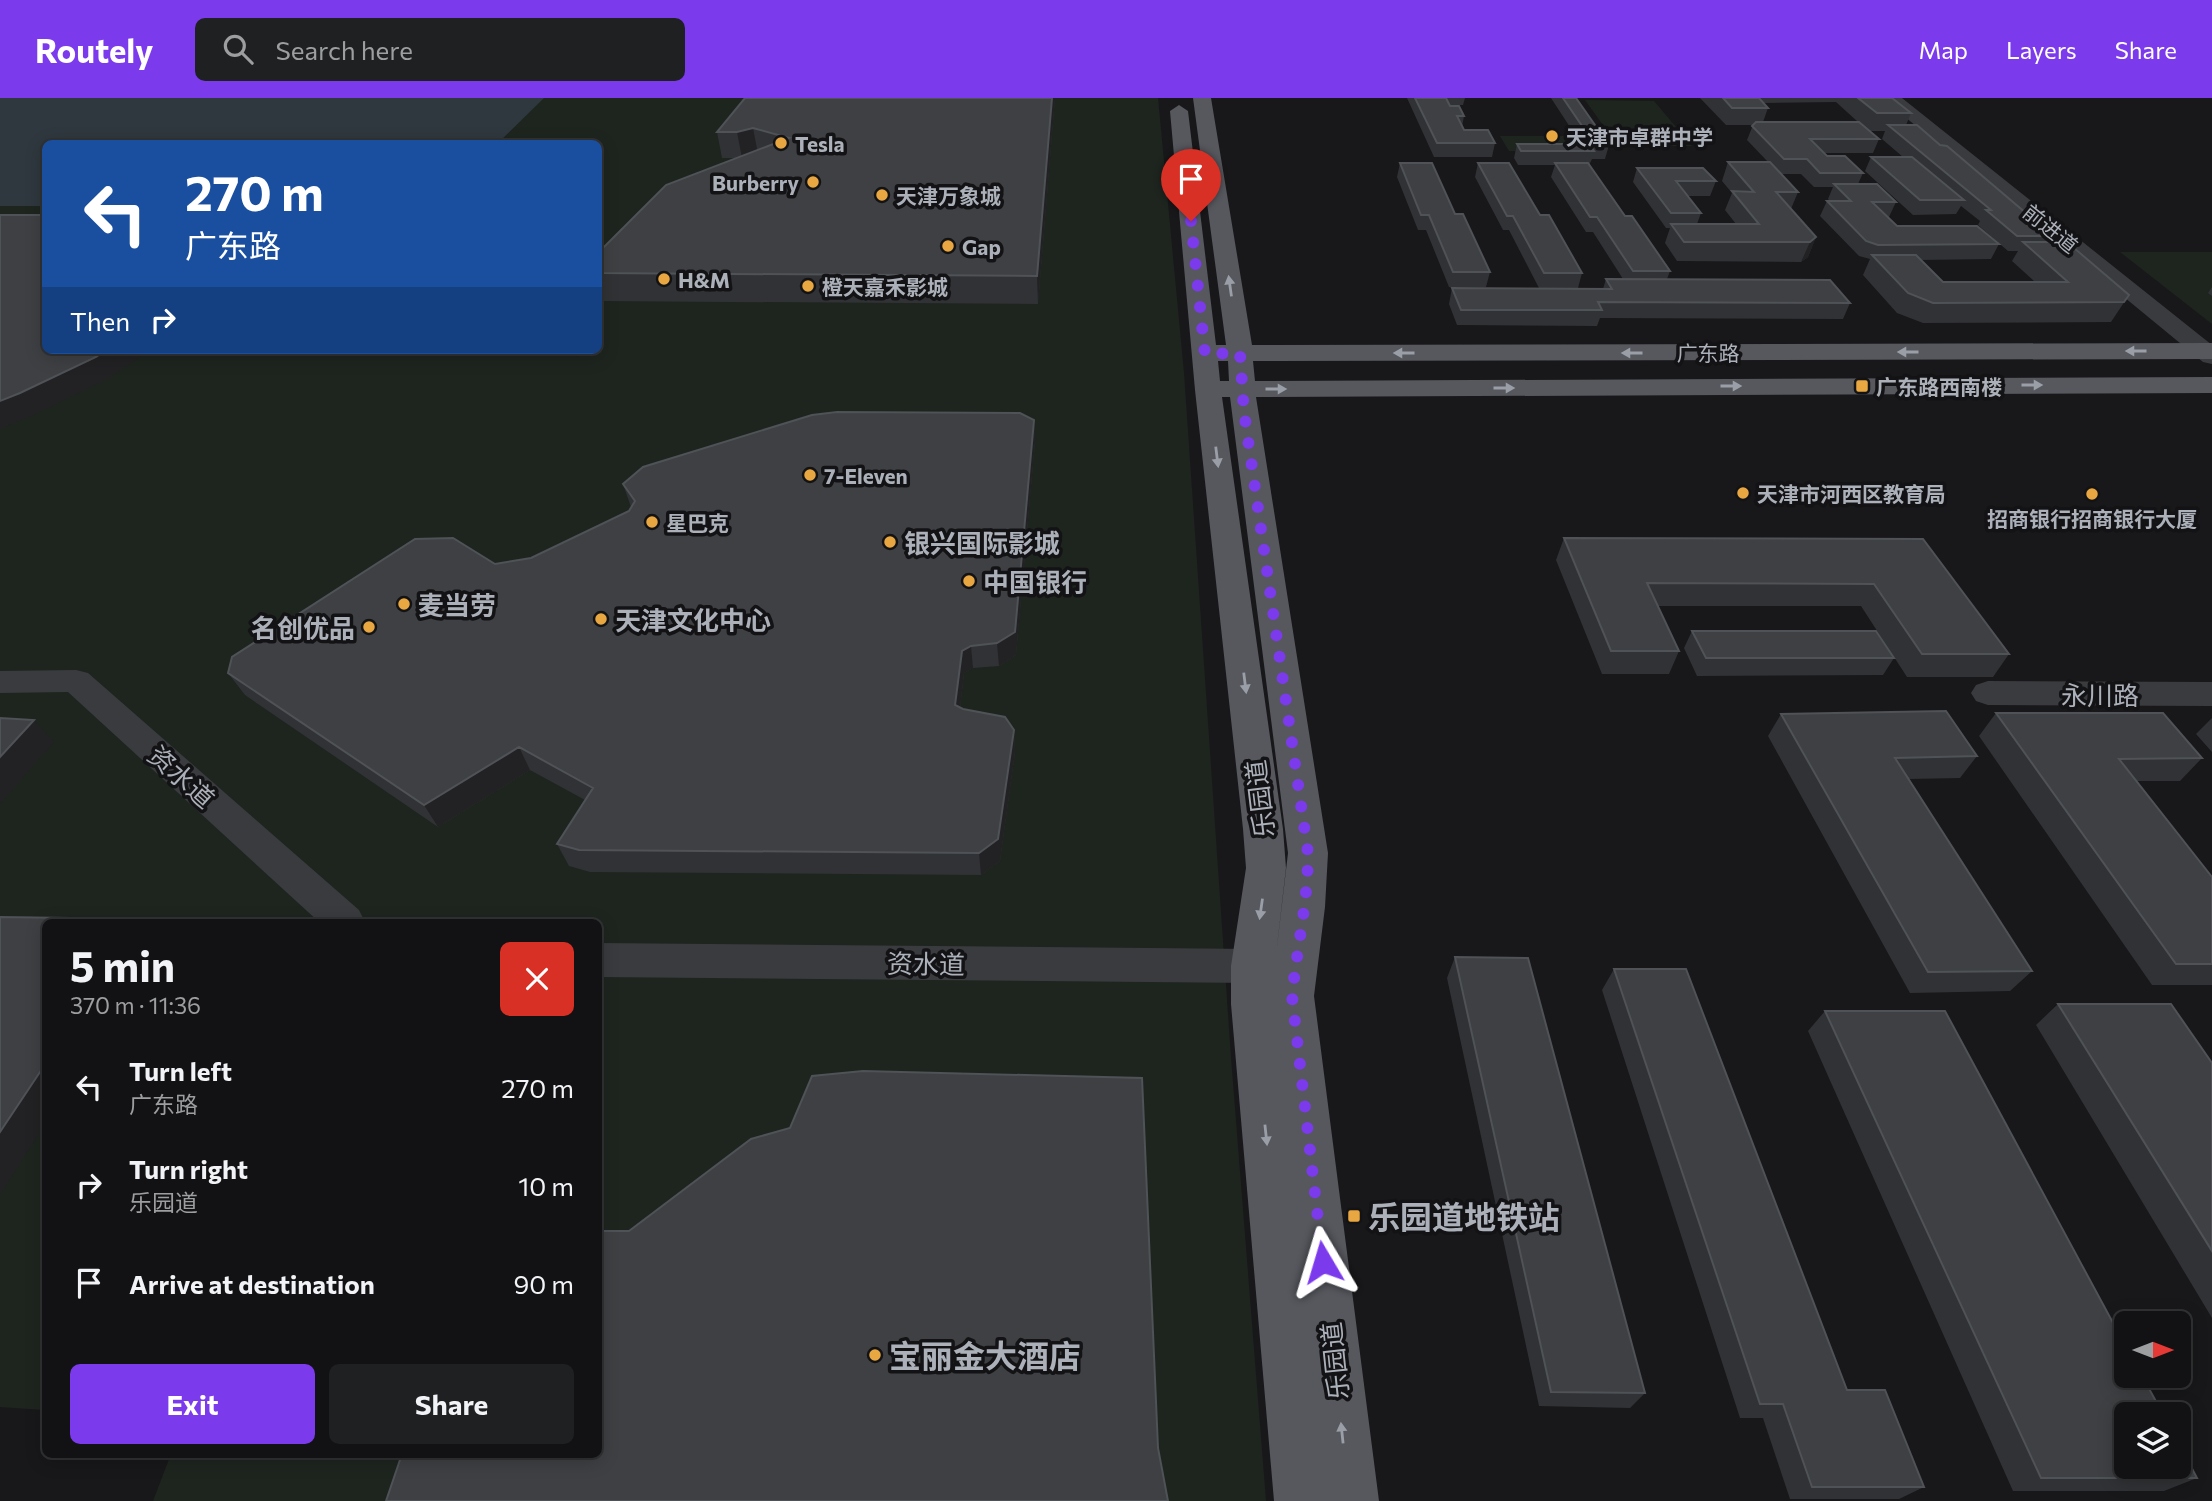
<!DOCTYPE html>
<meta charset="utf-8">
<style>
:root{--surface:#121214;--page:#1f2022;--text:#f1f3f6;--muted:#9c9ea0;--line:#313234;--accent:#7c3aed}
body{margin:0;font-family:Commissioner,"Noto Sans SC",sans-serif;background:var(--page);color:var(--text);height:100vh;display:flex;flex-direction:column;font-size:26px;white-space:nowrap}
*{box-sizing:border-box;margin:0}
p{font-size:23px;color:var(--muted)}
.icon{flex:none;width:38px;height:38px;fill:none;stroke:currentColor;stroke-width:2;stroke-linecap:round;stroke-linejoin:round}
.map{position:relative;flex:1;overflow:hidden}
.panel{position:absolute;left:42px;top:821px;width:560px;height:539px;display:flex;flex-direction:column;background:var(--surface);border-radius:10px;box-shadow:0 4px 18px #0003,0 0 0 2px var(--line)}
.panel>*{flex:none}
.top-card{position:absolute;left:42px;top:42px;width:560px;height:214px;border-radius:10px;box-shadow:0 4px 18px #0003,0 0 0 2px var(--line);background:#1a4fa0;color:#fff;overflow:hidden}
.needle{width:46px;rotate:90deg}
.tools{position:absolute;left:2114px;top:1213px;display:grid;gap:14px}
.tools a{display:grid;place-items:center;width:77px;height:77px;border-radius:10px;background:var(--surface);box-shadow:0 4px 18px #0003,0 0 0 2px var(--line);font-size:35px}
.pin{position:absolute;display:grid;place-items:center;width:60px;height:60px;color:#fff;margin:-72px -30px;border-radius:50% 50% 50% 0;rotate:-45deg;box-shadow:0 0 7px #0007}
.pin .icon{rotate:45deg}
.me{position:absolute;width:77px;margin:-38px;rotate:353deg;stroke-linejoin:round;filter:drop-shadow(0 0 5px #0008)}
.turn{display:flex;align-items:center;gap:24px;height:147px;padding:0 28px;font-size:32px}
.turn .icon{width:91px;height:91px;stroke-width:2.5}
.turn b{display:block;font-size:49px;line-height:60px}
.then{display:flex;align-items:center;height:66px;padding:0 28px;background:#0003;gap:14px;font-size:26px}
.round{display:grid;place-items:center;flex:none;width:74px;height:74px;border-radius:10px;background:var(--page)}
.head{display:flex;align-items:center;justify-content:space-between;height:119px;padding:0 28px}
h1{font-size:42px;font-weight:700;line-height:52px}
.primary-button{display:flex;gap:14px;margin-top:auto;padding:14px 28px}
.primary-button a{flex:1;height:80px;border-radius:10px;background:var(--accent);color:#fff;font-size:28px;font-weight:700;line-height:80px;text-align:center}
.primary-button a+a{background:var(--page);color:var(--text)}
ul{padding:0;list-style:none}
li{display:flex;align-items:center;gap:21px;height:98px;padding:0 28px}
li div{flex:1}
li b{display:block;font-size:26px}
li em{font-style:normal}
header{display:flex;align-items:center;gap:42px;box-sizing:border-box;height:98px;padding:0 35px;background:var(--accent);color:#fff}
header strong{font-size:33px}
nav{display:flex;gap:38px;margin-inline-start:auto;font-size:24px}
.search{width:490px;height:63px;background:var(--page);display:flex;align-items:center;gap:18px;box-sizing:border-box;padding:0 24px;border-radius:10px;color:var(--muted);font-size:26px}
.map>svg:first-child{display:block}
</style>
<header>
<strong>Routely</strong>
<div class="search"><svg class="icon" aria-label="search" viewBox="0 0 24 24"><circle cx="10" cy="10" r="6"/><path d="M15 15l6 6"/></svg>Search here</div>
<nav><a>Map</a><a>Layers</a><a>Share</a></nav>
</header>
<div class="map">
<svg width="2212" height="1403" viewBox="0 0 2212 1403">
<rect width="100%" height="100%" fill="#18181a"/>
<path fill="#1e251f" fill-rule="evenodd" d="M0 0H1158L1184 275 1231 960 1266 1403H153L171 1356H598V824H46L45 1312 0 1309ZM46 46H598V252H46Z
M1585 2 1654 3 1692 48H1618Z
M1500 38H1565L1575 53H1509Z
M2120 154H2212V226Z"/>
<path fill="#2f383e" d="M0 0H544L498 45 46 46 45 108H0Z"/>
<g fill="none" stroke-linecap="round" stroke-linejoin="round">
<path fill="#3a3b3f" fill-rule="evenodd" d="M1882 0H1902L2212 247V266L2203 264Z
M76 572 88 575 359 812 365 824H319L68 594 0 595V573Z
M1988 583 2212 584V608L1988 607 1976 603 1971 595 1976 587Z
M598 845 1253 851 1268 856 1274 868 1268 880 1253 885 598 879Z"/>
<path fill="#56585e" fill-rule="evenodd" d="M1193 0H1211L1252 247 2212 245V261L1253 263 1255 283 2212 279V295L1256 299 1328 755 1325 809 1314 898 1379 1403H1274L1231 906V868L1246 770 1243 731 1195 292 1170 13 1179 7 1188 13 1216 247H1226ZM1218 263H1228L1229 283H1220ZM1222 299H1230L1288 755 1276 857 1286 770 1283 731Z"/>
</g>
<path fill="#313235" fill-rule="evenodd" d="M1055 0 1038 206 598 203V155L738 60H722L717 34Z
M1407 0H1465L1463 7H1450L1464 18 1462 29 1464 32 1495 45 1492 59H1434Z
M1551 0H1576L1609 47 1605 61H1592L1589 67 1625 118 1670 173 1667 181 1850 205 1843 221 1600 220 1597 228 1457 227 1449 206 1452 190 1603 191 1606 181H1623L1593 134H1586L1551 79 1555 67H1518L1514 60 1517 46H1581Z
M1700 0H1892L1911 15 1906 27 2053 138 2049 144 2129 197 2111 224 1923 225 1897 215 1863 177 1870 161 1859 158 1820 118 1827 103H1830L1828 101 1833 89H1814L1801 76H1781L1798 94 1791 111 1816 139 1808 159 1801 164 1677 163 1665 145 1670 130H1666L1633 84 1637 70 1716 83 1710 98H1687L1701 115 1697 126H1736L1725 112 1732 95 1722 83 1728 64H1768L1747 42 1753 27H1726ZM1836 4 1858 24H1763L1768 10 1763 5ZM1870 33H1885L1882 41 1903 59H1871L1865 73 1913 117 1956 116 1961 108 1980 123 1978 127 2008 153H2018L2012 163 2035 184H1943L1920 162 1991 161 1999 146 1897 128 1887 119H1889L1896 104 1858 86 1863 75 1827 58 1824 55H1873L1879 41Z
M1400 65 1455 116 1490 174 1486 189H1449L1426 132H1418L1397 79Z
M1478 65 1540 117 1582 175 1578 190H1539L1509 132H1503L1475 79Z
M2212 189V198L2208 195Z
M1034 322 1035 344 1016 557 999 568 973 570 964 575 960 610 1014 632 1015 654 1000 763 981 777 590 774 569 768 557 746 585 702 530 672 438 729 245 597 228 575 495 466 531 460 629 413 631 409 623 386Z
M1564 440 1923 441 2009 556 1993 579H1907L1861 508H1657L1679 553 1669 576H1602L1556 462Z
M1692 533 1894 560 1883 577 1697 578 1684 550Z
M1996 615 2202 660 2180 683H2137L2212 779V887H2152L1979 638Z
M1781 616 1977 658 1960 680 1909 681 2032 873 2010 893 1910 895 1768 638Z
M2212 620V654L2196 636Z
M1455 859 1645 1295 1630 1310 1539 1308 1447 880Z
M1614 871 1847 1292 1924 1389 1899 1401H1790L1763 1320H1740L1602 892Z
M2058 906 2212 965V1220L2036 927Z
M1825 913 2197 1380 2164 1393H2013L1808 933Z"/>
<path fill="#222224" d="M1052 0H1055L1038 206 1037 178Z
M753 30 758 56 742 60 737 34Z
M1816 139 1808 159 1801 164 1810 144Z
M106 252H150L109 280 36 316 0 331V303Z
M1034 322 1035 344 1016 557 999 568 997 545Z
M971 548 973 570 964 575 958 629 955 607 962 553Z
M34 622 54 644 0 706V659Z
M1014 632 1015 654 1000 763 981 777 979 755Z
M519 649 530 672 438 729 424 707Z
M46 965V1025L0 1097V1034Z"/>
<path fill="#3e4043" stroke="#4f5256" stroke-width="2" d="M745 0H1052L1037 178 598 175V155L666 87 789 40 753 30 737 34H717Z
M1415 0H1446L1450 8H1459L1464 18H1457L1464 32H1488L1495 45H1437Z
M1563 0H1576L1609 47H1595Z
M1723 0H1759L1768 10H1732Z
M1858 0H1892L1911 15H1877Z
M1756 24H1859L1879 41H1810L1827 58H1845L1863 75H1820L1807 61H1784L1752 28Z
M1888 27H1917L1940 47 1947 48 2053 138H2017L1986 112H1991Z
M1517 46H1589L1594 53H1521Z
M1871 59H1912L1964 102H1920Z
M1728 64H1770L1798 94H1776L1816 139 1810 144H1684L1671 126H1759L1732 93 1754 94Z
M1400 65H1432L1455 116H1463L1490 174H1453L1429 117H1421Z
M1478 65H1509L1540 117H1549L1582 175H1544L1513 118H1507Z
M1555 65H1588L1625 118H1632L1670 173H1633L1597 119H1590Z
M1637 70H1703L1716 83H1676L1701 115H1671Z
M1834 86H1877L1896 104H1872L1897 128H1977L1999 146 1878 147 1866 143 1827 103H1851Z
M0 117H46V252H106L96 259 20 295 0 303Z
M2023 144H2067L2129 197 2124 204 1933 205 1908 195 1872 157H1916L1943 184H2068Z
M1606 181 1830 182 1850 205 1598 204 1602 212H1461L1452 190 1612 191Z
M837 314 1020 315 1034 322 1015 534 997 545 971 548 962 553 955 607 963 611 1005 619 1014 632 998 741 979 755 579 752 557 746 593 690 519 649 424 707 228 575 232 559 415 441 453 440 495 466 531 460 629 413 635 403 623 386 643 369 812 317Z
M1564 440 1923 441 2009 556H1922L1874 486 1647 485 1679 553H1611Z
M1692 533H1876L1894 560H1706Z
M1946 613 1977 658 1895 660 2032 873 1928 874 1781 616Z
M1996 615H2163L2202 660 2119 661 2212 779V866H2176Z
M0 620 34 622 0 659Z
M0 819 141 821 139 824H46V965L0 1034Z
M1455 859 1528 860 1645 1295 1551 1294Z
M1614 871H1686L1847 1292H1885L1924 1389H1812L1783 1306H1760Z
M2058 906H2171L2212 965V1153Z
M1825 913H1945L2126 1249V1278H2142L2163 1316H2126V1368H2179V1346L2197 1380H2041Z
M863 973 1142 980 1158 1350 1168 1403H386L402 1356H598V1133H629L751 1041 790 1030 812 978Z"/>
<defs><path id="oneway-solid" d="M-6-.8H1V-3.2L6.5 0L1 3.2V.8H-6Z" transform="scale(1.75)"/></defs>
<g fill="#9a9ea7">
<use href="#oneway-solid" transform="translate(1230 188) rotate(-98)"/>
<use href="#oneway-solid" transform="translate(2136 253) rotate(180)"/>
<use href="#oneway-solid" transform="translate(1908 254) rotate(180)"/>
<use href="#oneway-solid" transform="translate(1404 255) rotate(180)"/>
<use href="#oneway-solid" transform="translate(1632 255) rotate(180)"/>
<use href="#oneway-solid" transform="translate(2032 287)"/>
<use href="#oneway-solid" transform="translate(1731 288)"/>
<use href="#oneway-solid" transform="translate(1504 290)"/>
<use href="#oneway-solid" transform="translate(1276 291)"/>
<use href="#oneway-solid" transform="translate(1217 359) rotate(83)"/>
<use href="#oneway-solid" transform="translate(1245 585) rotate(83)"/>
<use href="#oneway-solid" transform="translate(1261 811) rotate(98)"/>
<use href="#oneway-solid" transform="translate(1266 1037) rotate(84)"/>
<use href="#oneway-solid" transform="translate(1342 1335) rotate(-96)"/>
</g>
<g fill="none" stroke-linecap="round" stroke-linejoin="round">
<path stroke="#7c3aed" stroke-width="12" stroke-dasharray="0 21.6" d="M1191 123 1205 256 1240 255 1244 314 1308 755C1308 804 1297 850 1292 898L1323 1164"/>
</g>
<g fill="#e9a742" stroke="#131315" stroke-width="2.5">
<circle cx="1552" cy="38" r="7"/>
<circle cx="781" cy="45" r="7"/>
<circle cx="813" cy="84" r="7"/>
<circle cx="882" cy="97" r="7"/>
<circle cx="948" cy="148" r="7"/>
<circle cx="664" cy="181" r="7"/>
<circle cx="808" cy="188" r="7"/>
<rect x="1855" y="281" width="14" height="14" rx="3.5"/>
<circle cx="810" cy="377" r="7"/>
<circle cx="1743" cy="395" r="7"/>
<circle cx="2092" cy="396" r="7"/>
<circle cx="652" cy="424" r="7"/>
<circle cx="890" cy="444" r="7"/>
<circle cx="969" cy="483" r="7"/>
<circle cx="404" cy="506" r="7"/>
<circle cx="601" cy="521" r="7"/>
<circle cx="369" cy="529" r="7"/>
<rect x="1347" y="1111" width="14" height="14" rx="3.5"/>
<circle cx="875" cy="1257" r="7"/>
</g>
<g text-anchor="middle" dominant-baseline="central" stroke-width="7" stroke-linejoin="round" paint-order="stroke">
<g font-size="21" font-weight="bold" fill="#abb0b9" stroke="#131315" text-anchor="start">
<text x="1566" y="38">天津市卓群中学</text>
<text x="795" y="45">Tesla</text>
<text x="799" y="84" text-anchor="end">Burberry</text>
<text x="896" y="97">天津万象城</text>
<text x="962" y="148">Gap</text>
<text x="678" y="181">H&amp;M</text>
<text x="822" y="188">橙天嘉禾影城</text>
<text x="1876" y="288">广东路西南楼</text>
<text x="824" y="377">7-Eleven</text>
<text x="1757" y="395">天津市河西区教育局</text>
<text x="2092" y="420" text-anchor="middle">招商银行招商银行大厦</text>
<text x="666" y="424">星巴克</text>
</g>
<g font-size="21" fill="#abb0b9" stroke="#131315">
<text transform="translate(2051 130) rotate(39)">前进道</text>
<text x="1708" y="254">广东路</text>
</g>
<g font-size="26" font-weight="bold" fill="#abb0b9" stroke="#131315" text-anchor="start">
<text x="904" y="444">银兴国际影城</text>
<text x="983" y="483">中国银行</text>
<text x="418" y="506">麦当劳</text>
<text x="615" y="521">天津文化中心</text>
<text x="355" y="529" text-anchor="end">名创优品</text>
</g>
<g font-size="26" fill="#abb0b9" stroke="#131315">
<text x="2100" y="596">永川路</text>
<text transform="translate(182 678) rotate(42)">资水道</text>
<text transform="translate(1259 701) rotate(-97)">乐园道</text>
<text transform="translate(926 865) rotate(1)">资水道</text>
<text transform="translate(1334 1263) rotate(-96)">乐园道</text>
</g>
<g font-size="32" font-weight="bold" fill="#abb0b9" stroke="#131315" text-anchor="start">
<text x="1368" y="1118">乐园道地铁站</text>
<text x="889" y="1257">宝丽金大酒店</text>
</g>
</g>
</svg>
<div class="tools">
<a><svg class="needle" viewBox="-14 -14 28 28"><path d="M0-13l5 13h-10z" fill="#e53935"/><path d="M0 13l5-13h-10z" fill="#9c9ea0"/></svg></a>
<a><svg class="icon" aria-label="layers" viewBox="0 0 24 24"><path d="M12 4l9 5-9 5-9-5zM3 14l9 5 9-5"/></svg></a>
</div>
<div class="pin" style="left:1191px;top:123px;background:#d93025"><svg class="icon" aria-label="arrive" viewBox="0 0 24 24"><path d="M6 21V4h12l-3 4 3 4H6"/></svg></div>
<svg class="me" style="left:1323px;top:1164px" viewBox="-20 -20 40 40"><path d="M0-17L14 15 0 8-14 15z" fill="#7c3aed" stroke="#fff" stroke-width="4"/></svg>
<div class="top-card">
<div class="turn"><svg class="icon" aria-label="left" viewBox="0 0 24 24"><path d="M17 20v-9H6M10 6l-5 5 5 5"/></svg><div><b>270 m</b>广东路</div></div>
<div class="then">Then<svg class="icon" aria-label="right" viewBox="0 0 24 24"><path d="M7 20v-9h11M14 6l5 5-5 5"/></svg></div>
</div>
<section class="panel">
<div class="head"><div><h1>5 min</h1><p>370 m · 11:36</p></div><a class="round" style="background:#d93025;color:#fff"><svg class="icon" aria-label="close" viewBox="0 0 24 24"><path d="M6 6l12 12M18 6L6 18"/></svg></a></div>
<ul>
<li><svg class="icon" aria-label="left" viewBox="0 0 24 24"><path d="M17 20v-9H6M10 6l-5 5 5 5"/></svg><div><b>Turn left</b><p>广东路</p></div><em>270 m</em></li>
<li><svg class="icon" aria-label="right" viewBox="0 0 24 24"><path d="M7 20v-9h11M14 6l5 5-5 5"/></svg><div><b>Turn right</b><p>乐园道</p></div><em>10 m</em></li>
<li><svg class="icon" aria-label="arrive" viewBox="0 0 24 24"><path d="M6 21V4h12l-3 4 3 4H6"/></svg><div><b>Arrive at destination</b></div><em>90 m</em></li>
</ul>
<div class="primary-button"><a>Exit</a><a>Share</a></div>
</section>
</div>
